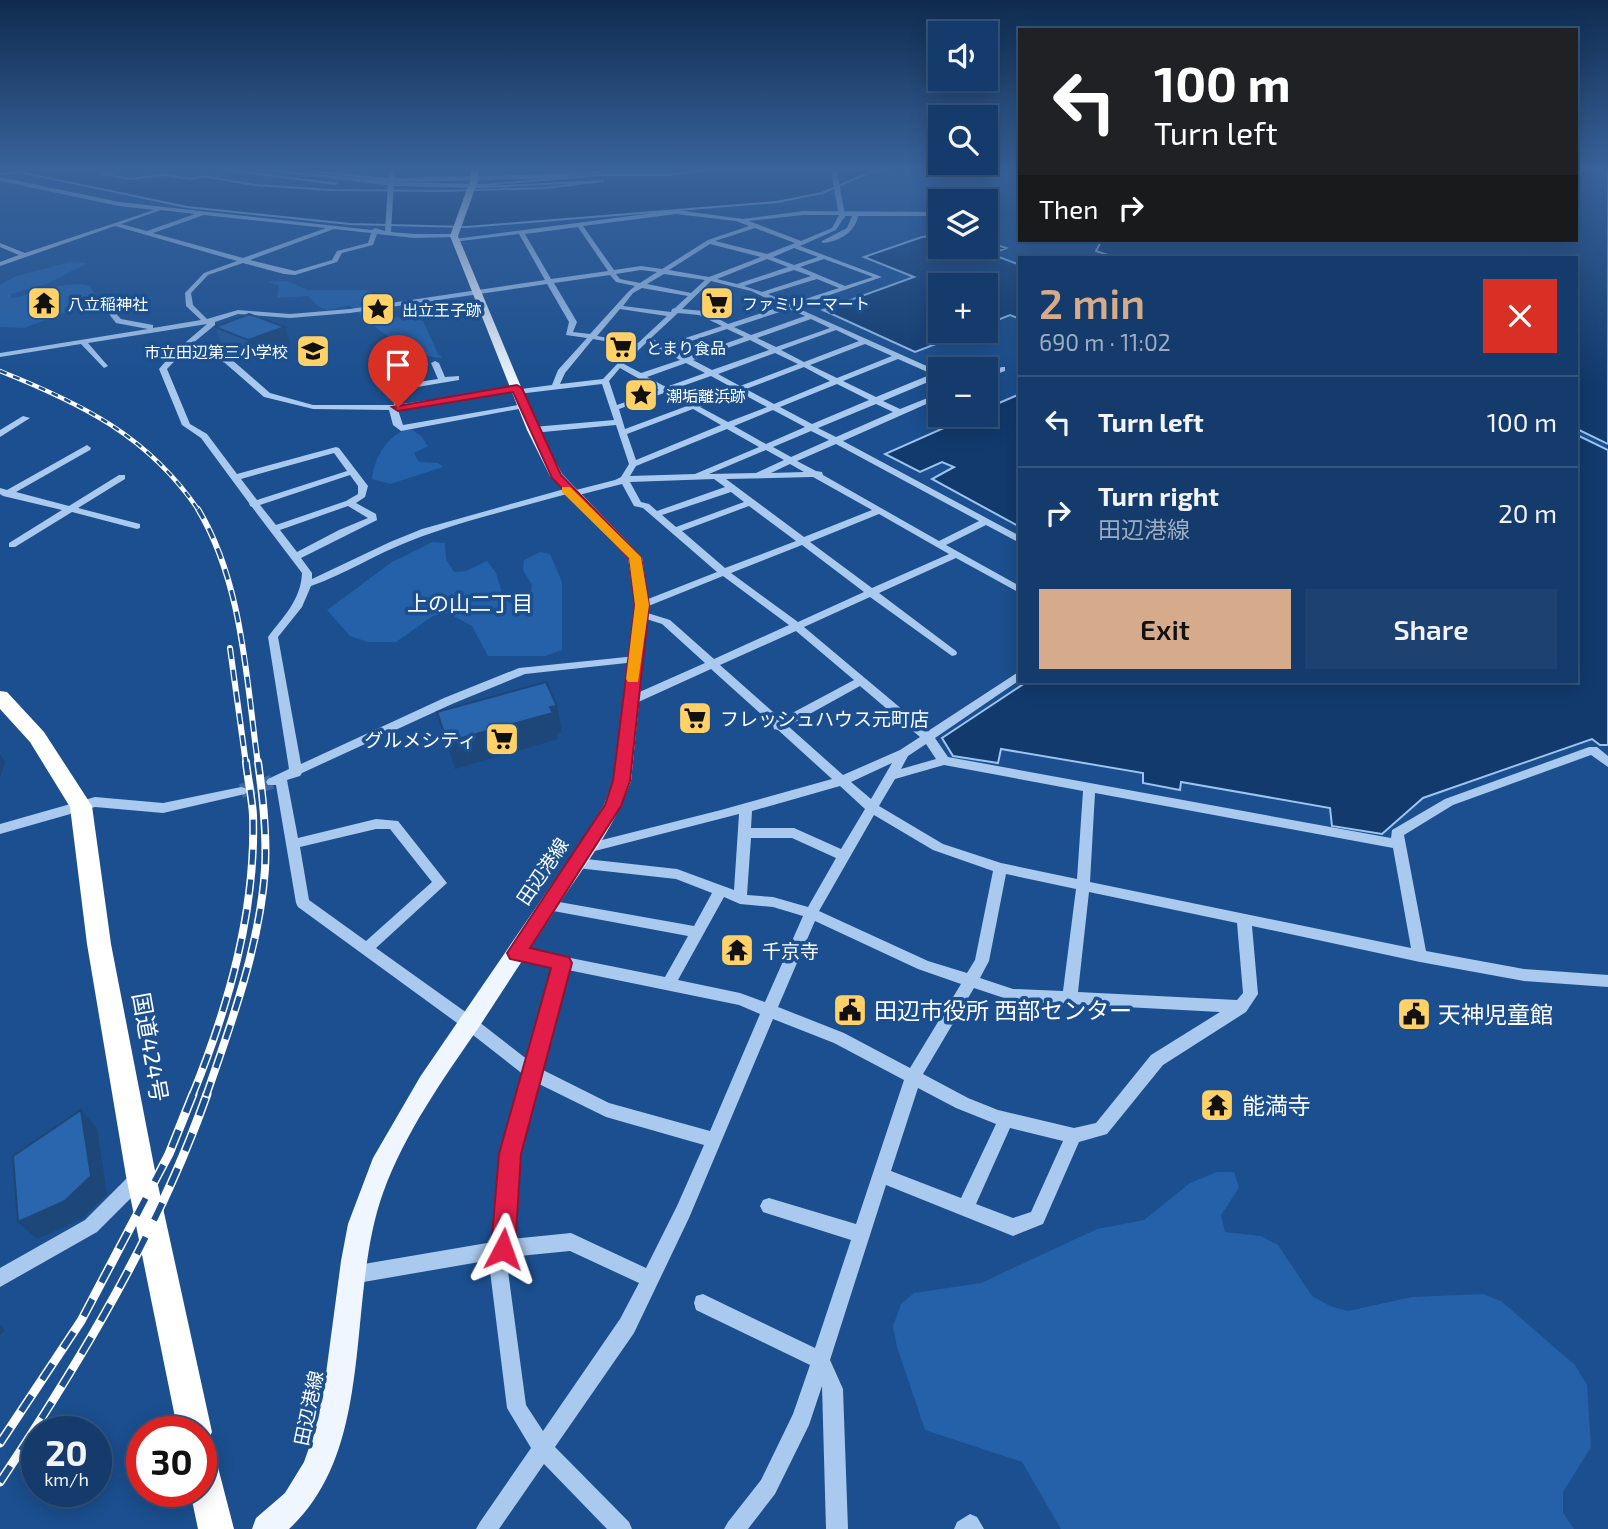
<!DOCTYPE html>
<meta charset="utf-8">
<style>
:root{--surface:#143b6b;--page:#1d4271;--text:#f1f3f6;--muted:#9dadc1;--line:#33557e;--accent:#d6ab8b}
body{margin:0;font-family:"Exo 2","Noto Sans JP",sans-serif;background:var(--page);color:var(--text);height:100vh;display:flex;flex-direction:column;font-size:26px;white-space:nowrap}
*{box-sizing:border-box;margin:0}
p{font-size:23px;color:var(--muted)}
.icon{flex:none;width:38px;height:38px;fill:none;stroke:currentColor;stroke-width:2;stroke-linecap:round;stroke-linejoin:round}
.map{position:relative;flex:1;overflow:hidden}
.sheet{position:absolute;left:1018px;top:256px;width:560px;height:427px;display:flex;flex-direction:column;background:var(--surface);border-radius:0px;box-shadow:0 4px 18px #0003,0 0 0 2px var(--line)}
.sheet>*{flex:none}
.guide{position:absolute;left:1018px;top:28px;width:560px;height:214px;border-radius:0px;box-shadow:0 4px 18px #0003,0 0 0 2px var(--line);background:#202124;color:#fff;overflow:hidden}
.buttons{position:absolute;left:928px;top:21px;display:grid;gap:14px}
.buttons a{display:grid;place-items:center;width:70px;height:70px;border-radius:0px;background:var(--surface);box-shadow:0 4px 18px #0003,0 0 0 2px var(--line);font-size:35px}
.speed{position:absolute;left:21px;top:1416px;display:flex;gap:14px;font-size:35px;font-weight:700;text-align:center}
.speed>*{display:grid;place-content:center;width:91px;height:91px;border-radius:50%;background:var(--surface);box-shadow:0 4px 18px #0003,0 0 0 2px var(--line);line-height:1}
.speed small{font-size:18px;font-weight:400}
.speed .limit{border:10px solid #d22;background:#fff;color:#111}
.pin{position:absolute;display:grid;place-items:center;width:60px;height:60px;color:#fff;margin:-72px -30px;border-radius:50% 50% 50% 0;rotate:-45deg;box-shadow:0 0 7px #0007}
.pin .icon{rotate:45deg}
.me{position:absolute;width:77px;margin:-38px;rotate:4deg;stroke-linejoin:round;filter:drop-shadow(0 0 5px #0008)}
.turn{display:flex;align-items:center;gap:24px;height:147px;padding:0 21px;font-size:32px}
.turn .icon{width:91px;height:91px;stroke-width:2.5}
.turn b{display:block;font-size:49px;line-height:60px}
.then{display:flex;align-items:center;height:66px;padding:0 21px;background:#0003;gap:14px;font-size:26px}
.round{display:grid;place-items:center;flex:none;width:74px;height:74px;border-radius:0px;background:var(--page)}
.head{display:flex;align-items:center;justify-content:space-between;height:119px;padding:0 21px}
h1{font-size:42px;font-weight:600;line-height:52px;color:var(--accent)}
.cta{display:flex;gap:14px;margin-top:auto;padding:14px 21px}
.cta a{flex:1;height:80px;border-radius:0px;background:var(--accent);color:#111;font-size:28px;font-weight:600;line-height:80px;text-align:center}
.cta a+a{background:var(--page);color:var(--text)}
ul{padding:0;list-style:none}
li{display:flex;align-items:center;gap:21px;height:91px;padding:0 21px;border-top:2px solid var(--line)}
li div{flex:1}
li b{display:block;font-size:26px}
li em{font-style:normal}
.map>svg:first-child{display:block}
</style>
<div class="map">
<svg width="1608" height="1529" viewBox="0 0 1608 1529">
<rect width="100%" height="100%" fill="#1b4f8f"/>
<path fill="#2461a8" d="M69 262 87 263 49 283 11 294V298C37 294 63 279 90 286L98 300 24 328 0 327V285L14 277Z
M287 281 308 290H366L373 293 359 304 367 312 423 321 438 354 443 358C408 357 375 327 349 305L328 310 319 307 308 296 277 298 279 285 267 282Z
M409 428 421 436 428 446 414 453 419 462 438 463 443 467 390 484 372 479C375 456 386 437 409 428Z
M433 542 445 543 446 559 454 572 466 571 487 561 496 573 504 599 518 608 528 607 532 585 523 570 524 560 540 552 550 554 562 582V650L545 656H488L472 626 448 613 433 616 396 642H368L350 636 327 610 392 562Z
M1217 1172H1234L1239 1188 1221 1215 1225 1232 1261 1236 1278 1245 1312 1296 1330 1306 1348 1311 1412 1297 1483 1294 1501 1301 1575 1365 1587 1385 1591 1447 1563 1492V1513L1574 1529H1061L1022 1462 925 1430 897 1347 893 1326 901 1304 914 1293 981 1283 1097 1229 1144 1220 1190 1183Z"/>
<path fill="#123a6d" stroke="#9cc4f0" stroke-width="2" d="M0 170H101L102 174 130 179 163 175 192 179 202 176 255 185 330 190 446 191 546 188 604 181 484 187 394 185 266 170 397 183 484 185 601 175H670L707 170H891L873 171 822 193 777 202 467 227 350 224 187 207 20 172 0 174Z
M1577 170H1608V444L1577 429V257H1114L1096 251 1102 240H1577Z
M940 235V247H985V241L1006 248 991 254 1020 265V319L1010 315 985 325V285H940V331H970L915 352 823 310 914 277 864 257 922 237Z
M1020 394V527L932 479 954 467 942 462 920 472 885 454 973 415H985V409Z
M1577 435 1608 450V745H1600L1592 739 1423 798 1382 834 1332 826 1330 808 1181 782 1180 790 1143 783V773L1001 749 998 763 953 756 942 738 1028 681H1577Z"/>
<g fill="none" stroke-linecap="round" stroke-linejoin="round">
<path stroke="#3d69a0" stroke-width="14" stroke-dasharray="14 7" stroke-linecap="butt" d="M241 791 272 782"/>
<path fill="#a9c9ee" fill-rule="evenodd" d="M220 170H235L339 183 336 185Z
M291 170H307L389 178V170H395L394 178 559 174 622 170 559 178 394 182 391 232 414 234H454L456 237 414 238 377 234 373 245 342 253 337 262 295 275 284 274 243 263 208 275 191 293 193 305 207 319 238 310 290 314 350 309 545 280 519 234 453 242 455 239 676 210 743 219 803 211 940 212V216H858C855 233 838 242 822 243V241L847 228 852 216H845L836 230 800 246 882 277 795 307 940 372V377L883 401 900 409 940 393V398L843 441 1020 536V543L986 525 946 545 1020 586V593L956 558 879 593 956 651 957 653 956 655 952 656 870 597 804 627 928 731 1020 671V680L935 738 948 757 1391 838 1392 830 1445 799 1589 747H1597L1608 756V767L1591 755 1453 805 1404 835 1426 951 1524 969 1608 975V987L1524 981 1420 962 1252 926 1258 994 1246 1012 1163 1065 1107 1134 1079 1142 1043 1224 1013 1236 886 1185 830 1360 843 1389 848 1529H826L822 1386 809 1425 775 1494 748 1529H724L728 1522 761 1480 793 1414 810 1365 696 1310 694 1303 696 1296 703 1294 815 1348 851 1240 769 1214 763 1212 760 1206 763 1200 769 1198 856 1224 904 1080 834 1043 773 1019 689 1218 634 1333 555 1447 629 1522 632 1529H607L544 1464 499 1529H476L480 1522 531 1448 507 1408 490 1271 491 1260 352 1284 346 1281 343 1275 346 1269 352 1266 493 1242 502 1155 524 1075 464 1028 298 907 296 903 276 785H268L266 782 268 779 289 769 268 637C283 617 301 600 302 573L252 507 250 506 249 503 201 438 182 425 159 369 172 354 207 324 88 343 108 366 104 368 81 344 0 357V353L148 329 116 323 99 301 102 299 121 319 153 325V328L201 320 186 306 185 293 204 273 237 261 115 226 0 266V262L19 255 0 247V243L25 253 154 210 119 206 0 181V177L119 202 372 230 375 228 385 231 388 181ZM161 210 195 214 147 231 121 224ZM676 214 736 221 749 226 708 240 662 269 641 266 614 270 583 226ZM204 215 326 228 243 258 153 233ZM803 215H839L832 228 801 241 749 221ZM578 227 608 271 551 279 525 234ZM755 228 795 243 767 254 715 241ZM334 229 371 233 368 243 337 251 332 260 295 271 250 260ZM710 244 761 257 709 277 669 270ZM794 248 818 257 794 265 773 257ZM767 259 788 267 737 284 717 279ZM824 259 873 277 845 286 800 267ZM641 270 657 272 640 283 620 279 616 274ZM794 270 811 276 762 292 744 286ZM664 274 705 280 691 293 647 284ZM610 275 616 282 635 286 629 291 590 334 573 332 577 322 554 283ZM817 279 839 288 790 304 768 294ZM711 281 751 291 783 306 728 324 704 311 682 309ZM547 284 569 322 566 335 587 338 558 370 552 385 521 389 517 387 402 404 399 390 459 380V376L445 377 439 363 435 361 431 363 438 379 392 386 394 405H313L270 393 231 359 193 343 215 325V322L238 314 290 318 350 313ZM642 288 688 296 675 308 672 309 671 312 623 306 633 293ZM620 309 667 316 638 343 597 336ZM789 309 805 316 751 335 734 327ZM678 313 699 315 722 326 664 345 651 338ZM811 319 830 328 776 347 757 338ZM727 329 744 337 687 357 670 348ZM836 330 859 341 804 362 781 350ZM593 339 634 346 603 379 560 384 565 373ZM750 340 769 350 712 370 693 360ZM647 342 680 360 641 373 624 364ZM865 344 892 356 837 378 810 365ZM188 347 225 363 264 397 313 409 389 410 393 425 401 431 524 408 528 406 524 404 403 425 398 410 514 392 518 394 602 384 614 420 533 427 529 430 533 433 616 425 629 464 621 477 615 480 572 491 568 488 422 529 390 542 312 579V573L301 558 377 520 376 514 356 503 365 497 368 486 339 448 336 447 237 474 207 434 190 424 167 369ZM775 353 798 364 740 386 718 374ZM898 359 932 374 876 397 843 381ZM686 363 705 373 666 387 647 377ZM804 367 830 381 774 404 746 389ZM620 368 659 390 617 405 609 381ZM711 376 733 388 694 403 671 390ZM837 384 869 400 812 424 780 407ZM739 392 767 407 728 422 700 407ZM664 393 687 406 625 429 619 409ZM876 404 893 412 836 437 818 428ZM693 409 721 425 636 460 627 434ZM773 410 805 427 766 444 734 426ZM727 429 759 447 695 474 630 476 636 466ZM811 431 829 440 791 457 773 447ZM836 444 979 521 939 541 823 475 822 472 816 471 797 461ZM766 450 784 460 756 473 709 474ZM334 453 347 471 257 500 241 479ZM790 464 804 472 771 473ZM350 475 358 486V494L346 501 276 525 260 505ZM813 477 872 510 804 537 726 479ZM714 479 725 487 657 511 649 504 641 502 630 482ZM622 484 634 506 643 508 717 572 638 603V607H646L723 576 789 625 714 659 670 620 641 611 637 612 636 614 637 616 662 624 705 663 626 698 624 701 626 704H634L711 669 773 725 774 729 778 730 832 779 721 810 582 845 580 848 582 851 587 853 739 814 734 890 677 869 577 858 572 859 570 863 572 867 577 868 676 879 712 893 694 926 548 900 543 901 541 905 543 909 548 910 688 936 665 977 516 947 511 949 509 953 511 957 554 967 528 1060 474 1018 376 948 447 883 398 821 376 819 298 838 287 780 300 776 302 773 452 704 525 674 636 662 642 659 636 656 519 668 444 698 301 764 278 637 302 607 311 586C345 574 376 554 410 541 461 521 514 509 567 494L571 497ZM731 492 744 502 676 527 662 515ZM348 506 368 518 339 530 297 552 280 530ZM749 506 796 541 725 568 682 531ZM879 514 949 554 872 588 810 542ZM802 545 864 592 798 622 731 573ZM796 631 854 680 781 719 720 665ZM860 686 920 737 900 750 843 775 788 726ZM926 744 936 759 901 769 908 756ZM892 763 871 799 851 782ZM944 765 1083 791 1077 879 1001 863 943 844 879 806 895 779ZM840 786 865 809 841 849 794 828H751L752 811ZM1095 793 1393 848 1411 948 1090 882ZM874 815 933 850 993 871 975 960 967 973 928 961 819 911ZM376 829H390L432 882 366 941 309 900 300 847ZM751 838H792L836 858 808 907 773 897 747 895ZM1006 874 1076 889 1063 991 1013 989 980 978 989 961ZM1089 892 1237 923 1243 993 1237 1000 1078 992ZM724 897 740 904 773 907 803 916 765 1002 740 993 678 980ZM815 921 918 969 961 984 910 1068 844 1033 778 1007ZM568 970 739 1005 760 1014 710 1131 609 1103 541 1069ZM974 988 1013 1001 1220 1012 1151 1055 1096 1123 1074 1128 998 1110 968 1098 923 1074ZM537 1083 606 1117 704 1145 677 1206 646 1268 571 1233 511 1239 518 1155ZM918 1088 956 1108 996 1124 961 1198 891 1171ZM1010 1128 1063 1141 1031 1212 1013 1218 976 1204ZM570 1251 639 1283 620 1319 543 1431 526 1405 508 1271 509 1257Z
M985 216 998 220 999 221 996 223 985 220Z
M1002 367H1005V371L985 378V373Z
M23 416 30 418 0 437V430Z
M87 445 91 448 90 450 16 492 69 506 119 475H125V479L78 508 140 524V528L137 529 72 512 15 547H9V543L62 510 3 496 0 494V488L7 490Z
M241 787 245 788 247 791 245 794 163 813 95 807 0 834V824L95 797 163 803Z
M140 1169 146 1171 148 1177 146 1183 97 1232 0 1287V1268L85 1220 134 1171Z
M970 1514 977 1517 984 1529H954L957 1522Z"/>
<path fill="#f0f6ff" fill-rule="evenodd" d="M470 170H478L479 178 458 236 539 430 562 474 642 557 649 605 631 781C616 823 590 859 565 895 537 938 509 981 481 1024 444 1078 405 1132 383 1193 345 1299 378 1447 289 1529H252L256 1518 285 1493 304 1462 315 1431 324 1389 341 1261 348 1224 373 1158 420 1077 580 843 604 805 613 781 635 605 628 558 550 476 527 430 450 236 471 178Z"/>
<path fill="#fff" fill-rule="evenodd" d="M0 691 7 692 44 732 92 806 111 944 156 1176 212 1432 206 1445 213 1448 234 1529H198L190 1491H201V1432H178L126 1176 87 944 70 807 30 742 0 709Z"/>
<g stroke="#fff" stroke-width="4.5">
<path id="rail-far3" d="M0 371C80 403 149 436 199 511"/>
</g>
<g stroke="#fff" stroke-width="6">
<path id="rail-far2" d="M198 509C243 584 246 679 258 764
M230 648 246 764"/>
</g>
<g stroke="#fff" stroke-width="8">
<path id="rail-far1" d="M192 1096C228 1008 256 912 253 815 252 798 248 780 246 762
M206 1096C231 1024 260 945 265 869 267 833 263 797 258 762"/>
</g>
<g stroke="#fff" stroke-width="9">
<path id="rail" d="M0 1443 81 1321 169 1154 193 1094
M0 1482C81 1360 158 1233 207 1094"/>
</g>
<use href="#rail-far3" stroke="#1b4f8f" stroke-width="2.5" stroke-dasharray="7" stroke-linecap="butt"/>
<use href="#rail-far2" stroke="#1b4f8f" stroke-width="3.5" stroke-dasharray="11" stroke-linecap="butt"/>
<use href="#rail-far1" stroke="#1b4f8f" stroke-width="5" stroke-dasharray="15" stroke-linecap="butt"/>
<use href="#rail" stroke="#1b4f8f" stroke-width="6" stroke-dasharray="19" stroke-linecap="butt"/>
<path stroke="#a9c9ee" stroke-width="6" d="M834 170 842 216"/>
</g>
<path fill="#245895" d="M215 327 290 343 253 357 221 343Z"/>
<path fill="#1d4779" d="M285 327 290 343 253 357 248 340Z
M557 706 562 732 557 733 558 739 455 769 447 742Z
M0 754 5 762 0 778Z
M81 1110 97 1128 107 1194 83 1218 37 1239 18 1222Z
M0 1325 5 1330 0 1335Z"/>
<path fill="#2a66ad" stroke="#1d4779" stroke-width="2" d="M249 314 285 327 248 340 215 327Z
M546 682 557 706 550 707 553 713 447 742 437 712Z
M81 1110 91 1176 65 1201 18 1222 13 1156Z"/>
<linearGradient id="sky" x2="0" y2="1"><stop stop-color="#0f2b4f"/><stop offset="0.44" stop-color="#39639b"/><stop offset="1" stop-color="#39639b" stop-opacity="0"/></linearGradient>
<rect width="1608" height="384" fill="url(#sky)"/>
<path fill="#e11d48" stroke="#92132f" stroke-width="2" d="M517 385 522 388 561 475 641 557 649 605 630 781 621 806 530 948 569 957 572 963 521 1154 515 1249 511 1257 503 1261 495 1257 491 1249 499 1154 551 968 510 959 507 953 605 805 613 781 635 605 629 558 552 478 513 392 398 411 392 407Z"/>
<path fill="#f59e0b" d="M562 487H570L641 557 649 605 638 682H628L626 679 635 605 629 558 562 492Z"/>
<defs>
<g id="temple-square" transform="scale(1.75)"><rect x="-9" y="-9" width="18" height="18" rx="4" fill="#ffd166" stroke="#1b4f8f"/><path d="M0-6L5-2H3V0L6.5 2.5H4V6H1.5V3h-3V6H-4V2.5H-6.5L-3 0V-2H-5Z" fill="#111"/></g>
<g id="supermarket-square" transform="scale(1.75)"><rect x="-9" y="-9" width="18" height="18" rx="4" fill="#ffd166" stroke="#1b4f8f"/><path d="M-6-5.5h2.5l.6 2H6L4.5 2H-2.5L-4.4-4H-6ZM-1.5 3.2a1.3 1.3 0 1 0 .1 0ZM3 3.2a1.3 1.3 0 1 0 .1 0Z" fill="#111"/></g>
<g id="sight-square" transform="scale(1.75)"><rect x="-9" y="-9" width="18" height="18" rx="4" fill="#ffd166" stroke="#1b4f8f"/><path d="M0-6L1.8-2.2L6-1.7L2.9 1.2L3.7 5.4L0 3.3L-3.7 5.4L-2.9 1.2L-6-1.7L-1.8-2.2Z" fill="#111"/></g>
<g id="school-square" transform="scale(1.75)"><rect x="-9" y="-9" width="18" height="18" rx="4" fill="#ffd166" stroke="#1b4f8f"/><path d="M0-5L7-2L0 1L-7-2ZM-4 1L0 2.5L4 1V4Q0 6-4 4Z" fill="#111"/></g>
<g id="civic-square" transform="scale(1.75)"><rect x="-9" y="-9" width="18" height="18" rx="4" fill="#ffd166" stroke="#1b4f8f"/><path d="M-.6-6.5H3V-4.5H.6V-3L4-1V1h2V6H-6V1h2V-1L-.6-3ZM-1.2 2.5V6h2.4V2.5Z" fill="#111"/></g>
</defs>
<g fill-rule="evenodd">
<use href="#temple-square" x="44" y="303"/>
<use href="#supermarket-square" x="717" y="303"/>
<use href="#sight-square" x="378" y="309"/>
<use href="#supermarket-square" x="621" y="347"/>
<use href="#school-square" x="313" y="351"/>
<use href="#sight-square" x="641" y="395"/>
<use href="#supermarket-square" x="695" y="718"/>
<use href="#supermarket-square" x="502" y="739"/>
<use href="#temple-square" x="737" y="950"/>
<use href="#civic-square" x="850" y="1010"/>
<use href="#civic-square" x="1414" y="1014"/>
<use href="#temple-square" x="1217" y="1105"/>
</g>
<g text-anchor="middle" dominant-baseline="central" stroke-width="7" stroke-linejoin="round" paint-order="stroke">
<g font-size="16" fill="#fff" stroke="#1b4f8f" text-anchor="start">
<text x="68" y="303">八立稲神社</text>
<text x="742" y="303">ファミリーマート</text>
<text x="402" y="309">出立王子跡</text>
<text x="646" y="347">とまり食品</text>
<text x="288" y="351" text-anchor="end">市立田辺第三小学校</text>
<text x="666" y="395">潮垢離浜跡</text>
</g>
<g font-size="19" fill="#fff" stroke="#1b4f8f" text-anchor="start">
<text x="720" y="718">フレッシュハウス元町店</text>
<text x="477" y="739" text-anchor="end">グルメシティ</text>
<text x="762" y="950">千京寺</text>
</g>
<g font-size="19" fill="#fff" stroke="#1b4f8f">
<text transform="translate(542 871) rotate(-56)">田辺港線</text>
<text transform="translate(308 1408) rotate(-78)">田辺港線</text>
</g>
<g font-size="21" fill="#fff" stroke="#1b4f8f">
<text x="470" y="602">上の山二丁目</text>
</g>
<g font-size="23" fill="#fff" stroke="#1b4f8f" text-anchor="start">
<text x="874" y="1010">田辺市役所 西部センター</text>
<text x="1438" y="1014">天神児童館</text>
<text x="1242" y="1105">能満寺</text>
</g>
<g font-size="23" fill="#fff" stroke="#1b4f8f">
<text transform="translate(151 1047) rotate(80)">国道424号</text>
</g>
</g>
</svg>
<div class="buttons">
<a><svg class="icon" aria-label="sound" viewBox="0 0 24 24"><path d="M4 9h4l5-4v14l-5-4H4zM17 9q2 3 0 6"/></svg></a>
<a><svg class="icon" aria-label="search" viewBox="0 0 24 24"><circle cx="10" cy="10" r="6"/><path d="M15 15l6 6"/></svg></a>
<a><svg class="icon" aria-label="layers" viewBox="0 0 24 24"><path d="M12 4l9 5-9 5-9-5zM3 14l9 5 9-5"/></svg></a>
<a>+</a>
<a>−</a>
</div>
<div class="speed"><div>20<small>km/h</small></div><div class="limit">30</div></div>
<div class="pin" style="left:398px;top:407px;background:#d93025"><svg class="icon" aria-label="arrive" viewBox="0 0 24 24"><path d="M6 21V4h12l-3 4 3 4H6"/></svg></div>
<svg class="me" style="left:503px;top:1249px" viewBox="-20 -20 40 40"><path d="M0-17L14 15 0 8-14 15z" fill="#e11d48" stroke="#fff" stroke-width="4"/></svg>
<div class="guide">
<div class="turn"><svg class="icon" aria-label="left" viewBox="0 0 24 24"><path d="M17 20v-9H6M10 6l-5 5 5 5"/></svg><div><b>100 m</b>Turn left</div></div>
<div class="then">Then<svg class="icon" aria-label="right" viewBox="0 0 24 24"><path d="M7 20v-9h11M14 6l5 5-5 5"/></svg></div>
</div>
<section class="sheet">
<div class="head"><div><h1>2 min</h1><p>690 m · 11:02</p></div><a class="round" style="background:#d93025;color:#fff"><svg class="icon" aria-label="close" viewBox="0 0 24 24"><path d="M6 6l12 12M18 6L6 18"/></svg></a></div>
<ul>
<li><svg class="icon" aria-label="left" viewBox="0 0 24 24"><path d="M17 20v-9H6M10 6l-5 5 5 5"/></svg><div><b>Turn left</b></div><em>100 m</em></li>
<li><svg class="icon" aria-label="right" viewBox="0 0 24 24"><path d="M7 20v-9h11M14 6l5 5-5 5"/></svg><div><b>Turn right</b><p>田辺港線</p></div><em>20 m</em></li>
</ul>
<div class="cta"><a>Exit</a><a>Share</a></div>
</section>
</div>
